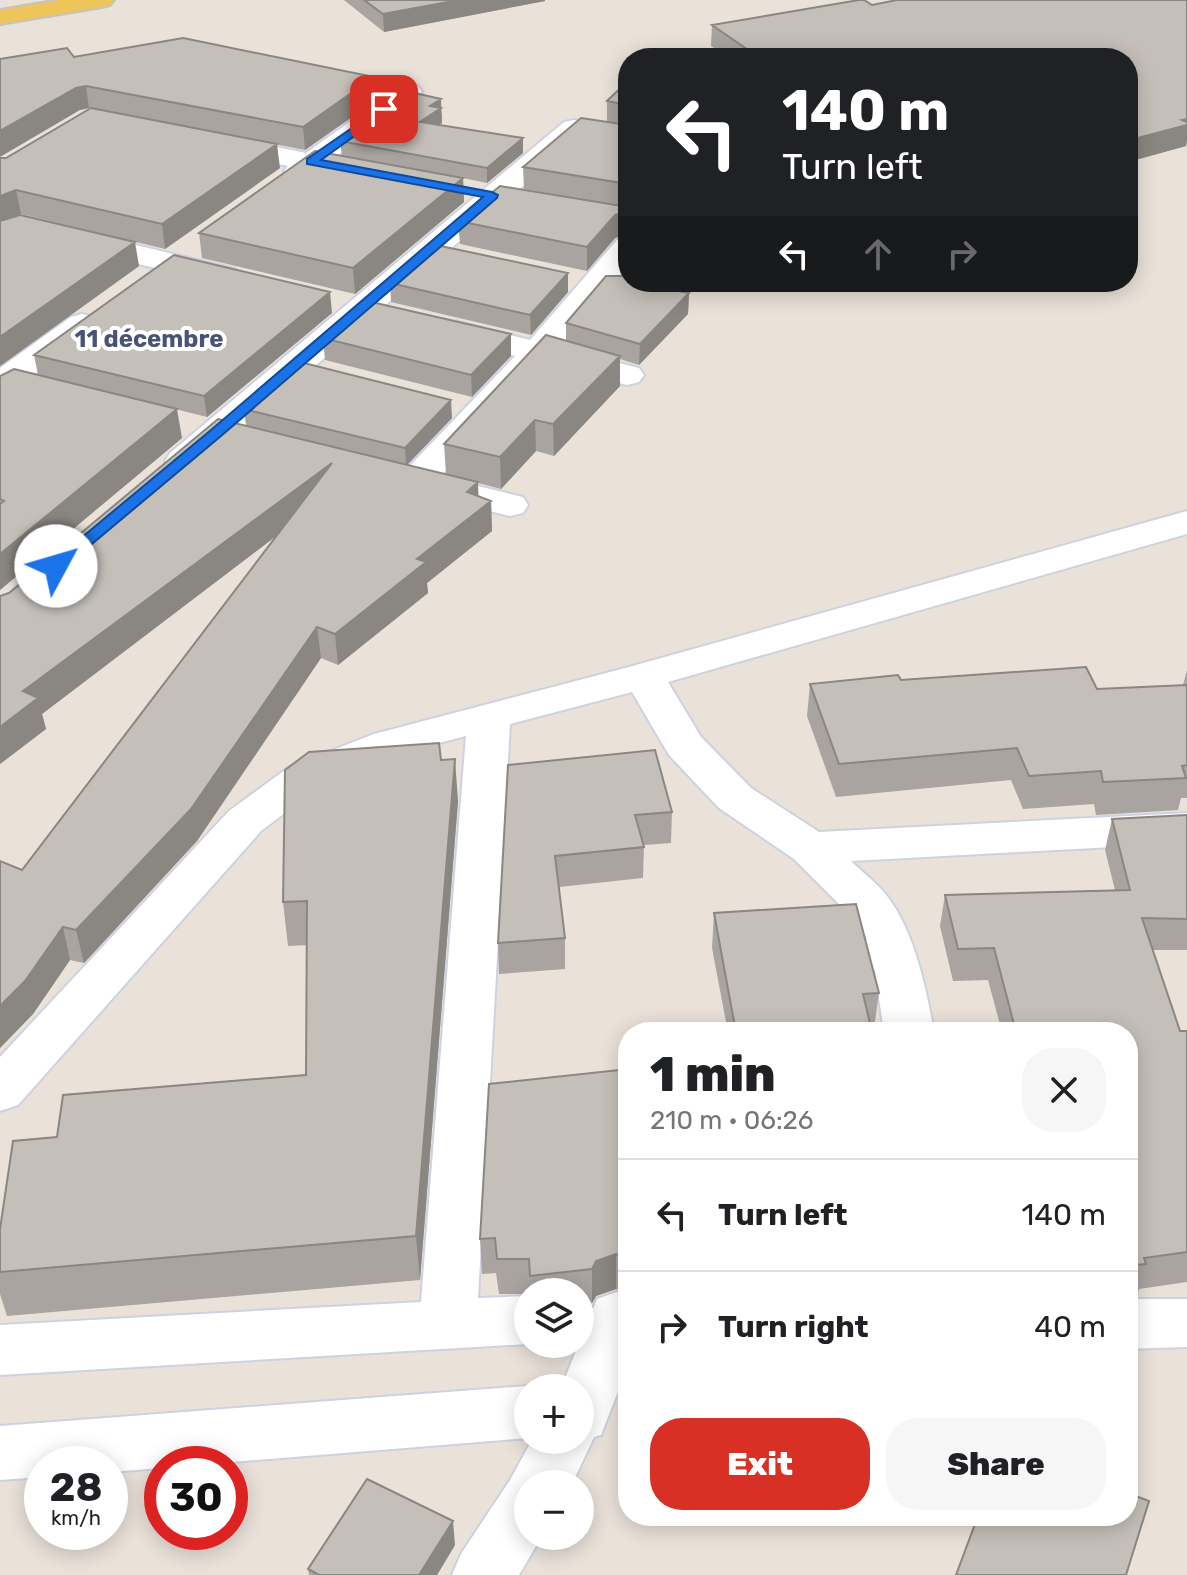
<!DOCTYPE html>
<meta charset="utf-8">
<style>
:root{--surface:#fff;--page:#f6f6f6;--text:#202124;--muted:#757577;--line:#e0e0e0;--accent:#d93025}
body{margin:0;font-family:Rubik,sans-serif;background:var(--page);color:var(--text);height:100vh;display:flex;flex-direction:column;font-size:30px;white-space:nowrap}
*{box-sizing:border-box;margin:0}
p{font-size:26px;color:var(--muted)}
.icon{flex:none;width:44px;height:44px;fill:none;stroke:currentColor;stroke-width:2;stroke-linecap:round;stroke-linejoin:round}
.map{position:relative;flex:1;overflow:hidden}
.panel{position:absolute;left:618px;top:1022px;width:520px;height:504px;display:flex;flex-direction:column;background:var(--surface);border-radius:32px;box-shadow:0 4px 20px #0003}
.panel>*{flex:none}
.top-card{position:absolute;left:618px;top:48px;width:520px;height:244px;border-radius:32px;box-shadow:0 4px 20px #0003;background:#202124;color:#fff;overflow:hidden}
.tools{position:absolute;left:514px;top:1278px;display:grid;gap:16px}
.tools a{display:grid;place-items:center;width:80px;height:80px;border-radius:50%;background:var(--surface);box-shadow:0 4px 20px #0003;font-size:40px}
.speed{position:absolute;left:24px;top:1446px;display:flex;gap:16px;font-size:40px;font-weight:700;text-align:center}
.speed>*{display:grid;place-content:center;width:104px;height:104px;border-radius:50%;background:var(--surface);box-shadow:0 4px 20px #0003;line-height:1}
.speed small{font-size:20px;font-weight:400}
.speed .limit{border:12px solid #d22;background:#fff;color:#111}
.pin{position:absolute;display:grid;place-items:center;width:68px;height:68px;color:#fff;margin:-34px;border-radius:16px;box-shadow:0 4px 12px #0006}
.me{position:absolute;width:88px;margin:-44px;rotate:51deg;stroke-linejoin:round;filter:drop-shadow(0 0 6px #0008)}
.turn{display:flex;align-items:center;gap:28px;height:168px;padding:0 32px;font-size:36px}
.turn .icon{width:104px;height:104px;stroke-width:2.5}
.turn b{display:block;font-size:56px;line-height:68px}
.lanes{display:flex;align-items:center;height:76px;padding:0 32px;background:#0003;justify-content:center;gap:40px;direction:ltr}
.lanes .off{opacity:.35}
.round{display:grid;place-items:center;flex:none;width:84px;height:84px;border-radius:32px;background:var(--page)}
.head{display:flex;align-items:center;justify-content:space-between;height:136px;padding:0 32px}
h1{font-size:48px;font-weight:800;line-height:60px}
.primary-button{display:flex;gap:16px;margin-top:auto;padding:16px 32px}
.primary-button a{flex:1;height:92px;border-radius:32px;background:var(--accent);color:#fff;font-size:32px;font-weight:800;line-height:92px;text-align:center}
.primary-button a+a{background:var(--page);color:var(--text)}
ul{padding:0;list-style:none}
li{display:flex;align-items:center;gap:24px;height:112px;padding:0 32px;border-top:2px solid var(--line)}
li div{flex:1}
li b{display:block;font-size:30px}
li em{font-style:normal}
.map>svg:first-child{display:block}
</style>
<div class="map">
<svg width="1187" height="1575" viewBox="0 0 1187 1575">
<rect width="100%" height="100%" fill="#eae2d9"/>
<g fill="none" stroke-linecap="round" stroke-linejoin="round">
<g stroke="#ced2e0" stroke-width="4">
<path id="street" d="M409 84 418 86 422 92 418 98 334 158 372 166 376 172 372 178C353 183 338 172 319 172 307 172 304 181 288 177L284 171 288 166 211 150 207 144 211 138 221 136 306 153 400 86Z
M574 120 628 129V145L580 137 196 469 183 472 170 469 165 461 170 453 564 122Z
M20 217 235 269 239 276 235 283 224 285 24 236 0 245V225Z
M628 237V265L559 348 639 368 644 375 639 382 627 385 544 364 440 477 523 497 528 505 523 513 510 516 402 490 397 482 402 474 515 356 444 338 439 331 444 324 455 321 530 340 617 240Z
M82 314 93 317 98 324 93 331 12 391 0 394V368L71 317Z
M1187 511V534L668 682 701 737 751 788 819 832 1187 813V843L851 861C862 872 877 883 887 896 915 933 926 988 934 1032H884L875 971 850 915 794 859 719 808 669 755 632 692 510 724 478 1298 528 1296 529 1344 0 1375V1325L421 1302 466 736 404 752 319 787 261 831 18 1105 0 1111V1057L229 811 289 767 374 734 629 667Z
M617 1292 628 1296V1366L601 1435 594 1437 572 1484H528V1536H542L519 1575H452L461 1554 510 1480 532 1440H580V1388H561L597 1299Z
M1128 1299H1187V1347L1128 1349Z
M528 1386 535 1388H528V1438L207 1464H162V1468L110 1472V1464H42V1477L0 1480V1426Z"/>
</g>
<g stroke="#c3c3c3" stroke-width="4">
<path id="primary" d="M59 0H114L110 5 102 7 0 24V10Z"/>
</g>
<use href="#street" fill="#fff" fill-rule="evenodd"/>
<use href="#primary" fill="#edc55b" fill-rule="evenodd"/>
</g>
<path fill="#a9a49f" d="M344 0H545V1L384 32Z
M1187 0V140L1186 146 1128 162V58H729L711 46 712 25 872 5Z
M74 57 376 100 305 150 89 108 80 110Z
M628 81V207L524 189 523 167 607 122V101Z
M442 113V123L438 125 523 138V153L487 183 463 178 464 202 355 294 202 258 199 233 342 156 340 141Z
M0 158 280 168 165 249 21 214 12 217 139 266 0 366Z
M628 207V235L615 238 587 271 460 244 458 221Z
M628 246V273H625L626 250Z
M568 273V292L531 335 391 302 390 283Z
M664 283V288L689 293 688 314 639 365 620 359V386L554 456 536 451 501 489 478 483V496L491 501 492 531 427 583 428 593 338 665 321 658 197 841 84 963 70 960 33 1014 0 1048V861L22 870 275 537 42 714 46 729 0 764V596L9 593 246 426 244 409 452 418 407 465 446 474 444 444 566 341V323Z
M332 313 207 417 147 402 182 438 0 590V376L38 375 34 355Z
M511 334V356L472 397 325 360 323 338Z
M1187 670V798H1181L1178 810 1096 815 1094 804 1023 809 1011 780 836 797 807 716 810 684 901 680 1097 689 1183 685Z
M441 760 458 801 420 1280 7 1316 0 1294V1229L57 1137 306 1075 307 945 288 946 283 902Z
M508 765 672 812 671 843 644 845 643 878 559 887 565 938V969L499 974 498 943Z
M1187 815V950H1152L1180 1031H1187V1282L1139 1289 1137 1296 1129 1297 1128 1301V1032H1002L988 980 953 981 940 926 945 895 1115 890 1105 850 1112 819Z
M714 913 879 993 874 1028 727 1027 712 948Z
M628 1069V1293L616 1289 596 1296 592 1303 580 1305V1292H528V1294H499L496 1273 482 1274 480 1239Z
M455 1545 437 1575H309L308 1569Z"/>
<path fill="#8a8682" d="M459 0H545V1L384 32 383 14Z
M374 77 376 100 305 150 303 127Z
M86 86 89 108 80 110 0 157V131L76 88Z
M441 99 442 123 421 137 420 122 430 106Z
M1187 119V140L1186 146 1128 162 1130 140Z
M523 138V153L487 183V168Z
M277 144 280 168 165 249 162 224Z
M463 178 464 202 355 294 353 268Z
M16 190 21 214 0 222V196Z
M627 211V234L615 238 587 271V247L615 215Z
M135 242 139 266 0 366V337Z
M568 273V292L531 335 530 315Z
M330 292 332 313 207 417 204 396Z
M689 293 688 314 639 365 640 344Z
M511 334V356L472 397 471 375Z
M620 356V386L554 456 553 424Z
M451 400 452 418 406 466 405 448Z
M177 409 182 438 0 590V554Z
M535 420 536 451 501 489 500 457Z
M332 463 334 492 42 714 46 729 0 764V727L23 691Z
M478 482 479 510 491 501 492 531 427 583 428 593 338 665 335 634Z
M317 627 321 658 197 841 84 963 76 930Z
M455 759 458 801 420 1280 416 1236Z
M63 927 70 960 33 1014 0 1048V1006Z
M616 1254V1289L596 1296 592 1303V1269L596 1261Z
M453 1521 455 1545 437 1575H419Z"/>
<path fill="#c5bfb9" stroke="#8a8682" stroke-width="2" d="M364 0H459L383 14Z
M859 0H864L872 5 897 0H1187V119L1182 120 1187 122V125L1130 140 1128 139V58H760L712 25Z
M183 38 374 77 303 127 86 86 76 88 0 131V59L67 48 74 57Z
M628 81V105L607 101Z
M410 92 441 99 430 106 441 108 420 122 523 138 487 168 340 141Z
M91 108 277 144 162 224 16 190 0 196V158H6Z
M581 118 628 125V184L523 167Z
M315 151 463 178 353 268 199 233Z
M500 186 628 207V211L615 215 587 247 458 221Z
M20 215 135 242 0 337V221Z
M436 245 568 273 530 315 390 283Z
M174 255 330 292 204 396 34 355Z
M606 276H628V282H660L664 283 658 287 689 293 640 344 566 323Z
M367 301 511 334 471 375 323 338Z
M546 335 620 356 553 424 535 420 500 457 444 444Z
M300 362 451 400 405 448 244 409Z
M14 369 177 409 0 554V504L4 501 0 499V376Z
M218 419 478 482 467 492 491 501 417 559 426 562 335 634 317 627 191 809 76 930 63 927 25 981 0 1006V861L22 870 332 463 23 691 38 698 0 727V596L9 593Z
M1086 667 1097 689 1187 685V765L1182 766 1186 778 1103 782 1101 771 1029 776 1017 748 839 764 810 684 898 675 901 680Z
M439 743 441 760 455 759 416 1236 0 1272V1229L13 1141 57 1137 63 1095 306 1075 307 901 283 902 285 770 309 752Z
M655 750 672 812 635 815 644 847 555 856 565 938 498 943 508 765Z
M1187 815V919L1142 918 1180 1031H1187V1252L1144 1258 1146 1264 1135 1265 1134 1280H1128V1032H1016L994 948 958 949 945 895 1130 890 1112 819Z
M856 904 879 993 863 994 872 1032H661L735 1027 714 913Z
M628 1069V1258L616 1254 596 1261 592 1269 530 1276 529 1259H497L495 1238 480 1239 489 1084Z
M367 1479 453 1521 419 1575H319L308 1569Z
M1128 1493 1149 1501 1126 1575H956L978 1516H1128Z"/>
<path fill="#1a73e8" stroke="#114b97" stroke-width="2" d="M384 106 390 109 388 112 321 160 492 192 498 195 497 198 221 436 62 569H51V563L211 430 483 197 307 164V159Z"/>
<g text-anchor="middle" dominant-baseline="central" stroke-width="8" stroke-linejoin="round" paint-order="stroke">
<g font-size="24" font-weight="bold" fill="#495376" stroke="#fff">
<text x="149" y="339">11 décembre</text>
</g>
</g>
</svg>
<div class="tools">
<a><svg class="icon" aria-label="layers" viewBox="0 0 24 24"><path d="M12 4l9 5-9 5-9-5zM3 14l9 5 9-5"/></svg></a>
<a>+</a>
<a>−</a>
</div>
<div class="speed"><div>28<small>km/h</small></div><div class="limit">30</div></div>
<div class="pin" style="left:384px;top:109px;background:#d93025"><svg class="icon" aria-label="arrive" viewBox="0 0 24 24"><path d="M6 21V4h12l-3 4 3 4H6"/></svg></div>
<svg class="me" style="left:56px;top:566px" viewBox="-20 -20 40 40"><circle r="19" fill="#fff"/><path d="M0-13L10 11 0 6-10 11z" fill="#1a73e8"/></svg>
<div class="top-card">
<div class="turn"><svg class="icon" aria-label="left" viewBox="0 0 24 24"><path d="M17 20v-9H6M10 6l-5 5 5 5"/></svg><div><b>140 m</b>Turn left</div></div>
<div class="lanes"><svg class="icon" aria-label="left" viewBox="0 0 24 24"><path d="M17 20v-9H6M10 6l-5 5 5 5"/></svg><svg class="icon off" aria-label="ahead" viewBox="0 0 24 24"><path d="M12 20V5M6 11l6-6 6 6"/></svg><svg class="icon off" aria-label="right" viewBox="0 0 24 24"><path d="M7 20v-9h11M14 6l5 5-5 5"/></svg></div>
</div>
<section class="panel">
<div class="head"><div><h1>1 min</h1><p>210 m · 06:26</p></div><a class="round"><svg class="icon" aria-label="close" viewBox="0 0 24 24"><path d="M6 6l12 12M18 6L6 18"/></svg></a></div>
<ul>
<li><svg class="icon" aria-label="left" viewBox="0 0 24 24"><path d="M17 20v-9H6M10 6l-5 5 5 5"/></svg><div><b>Turn left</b></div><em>140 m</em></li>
<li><svg class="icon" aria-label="right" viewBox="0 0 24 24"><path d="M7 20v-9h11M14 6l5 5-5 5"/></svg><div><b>Turn right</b></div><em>40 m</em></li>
</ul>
<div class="primary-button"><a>Exit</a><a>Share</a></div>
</section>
</div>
